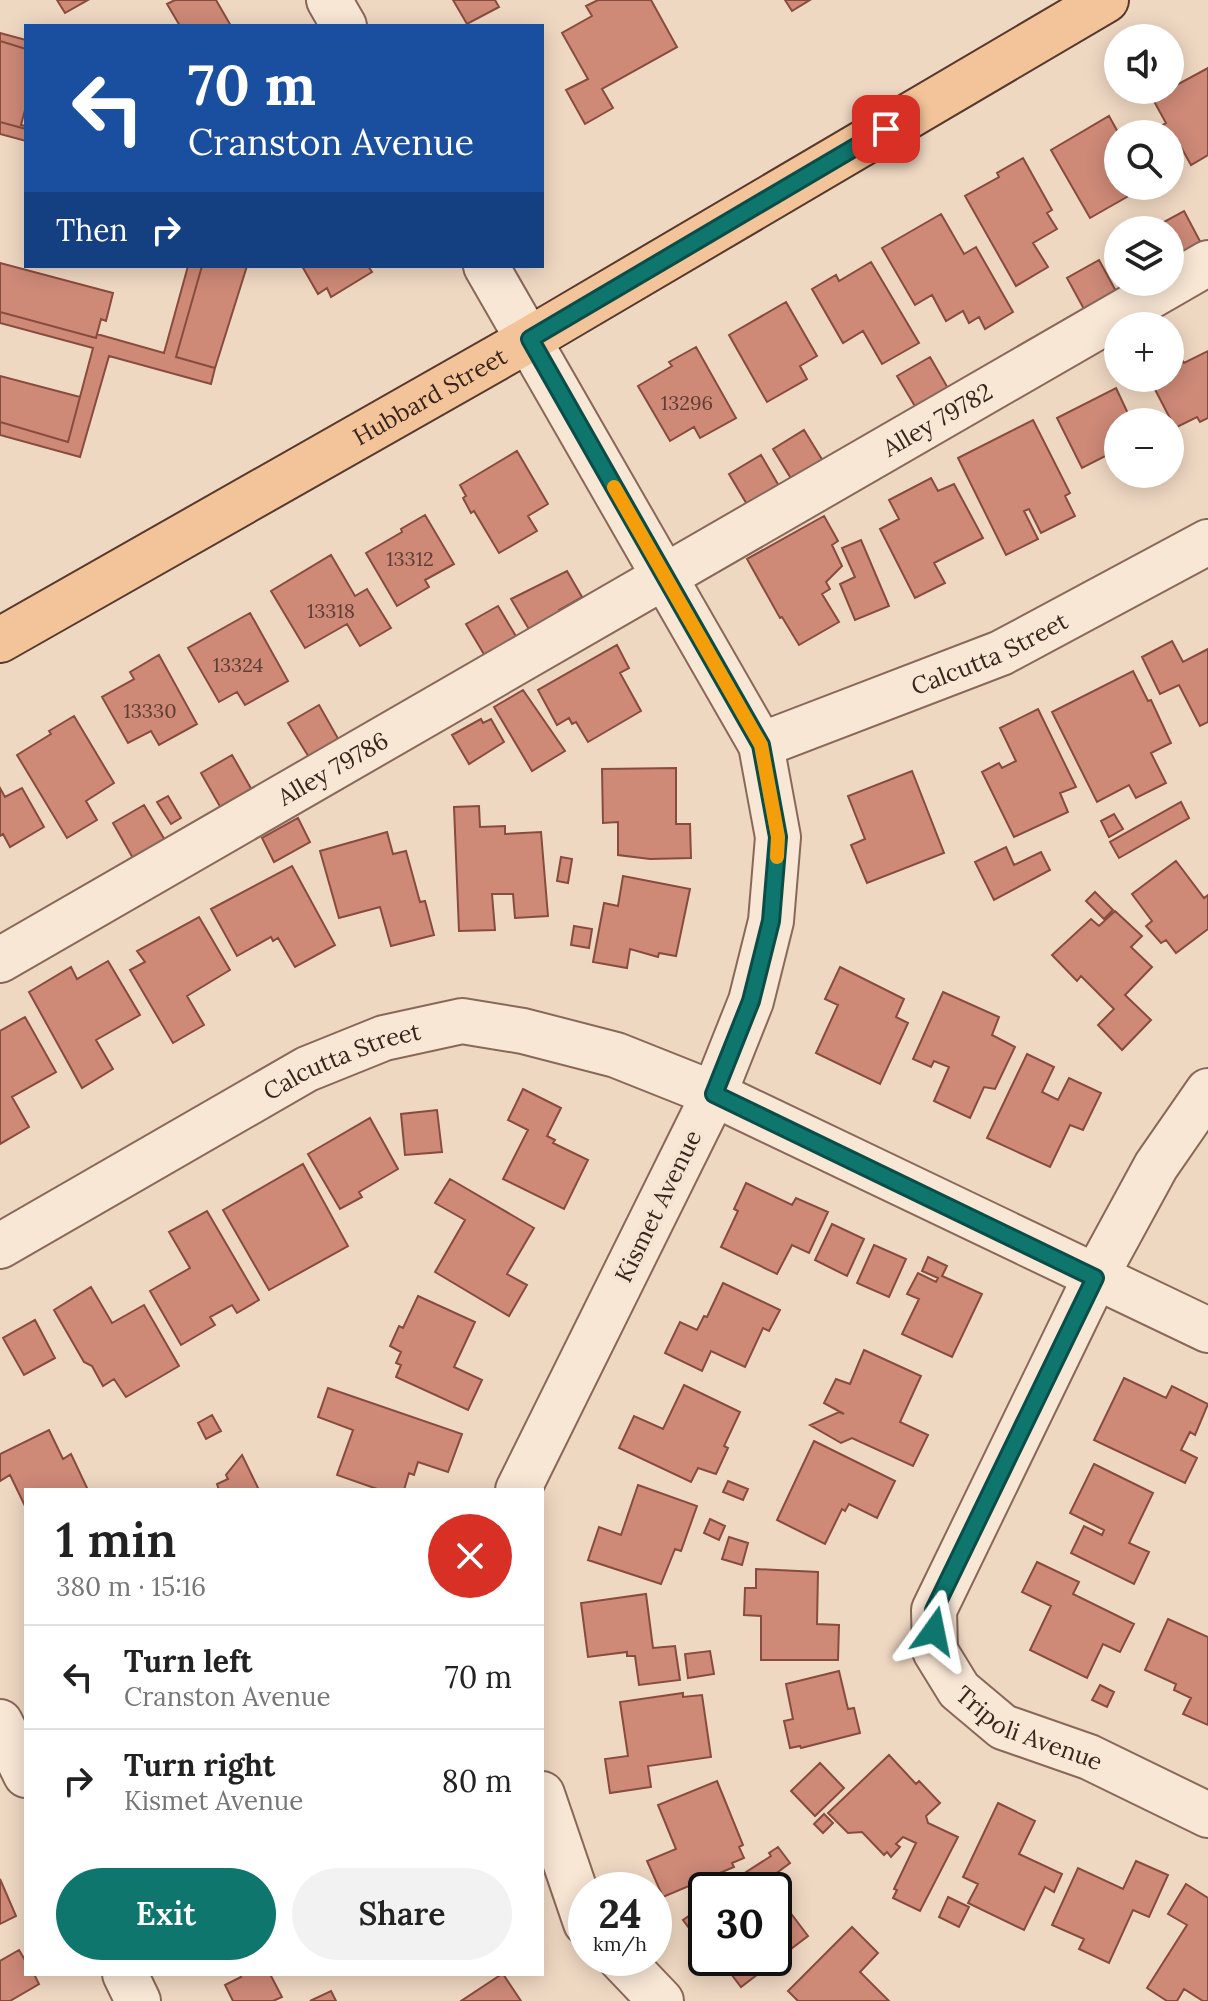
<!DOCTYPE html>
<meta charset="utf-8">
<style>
:root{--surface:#fff;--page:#f2f2f2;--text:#222;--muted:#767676;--line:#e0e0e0;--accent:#0f766e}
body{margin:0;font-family:Lora,serif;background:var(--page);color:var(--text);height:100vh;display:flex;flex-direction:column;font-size:30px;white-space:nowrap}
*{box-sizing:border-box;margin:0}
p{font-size:26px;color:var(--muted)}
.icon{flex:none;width:44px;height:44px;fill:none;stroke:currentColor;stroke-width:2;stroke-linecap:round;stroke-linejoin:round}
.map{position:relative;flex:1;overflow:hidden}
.sheet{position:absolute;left:24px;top:1488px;width:520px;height:488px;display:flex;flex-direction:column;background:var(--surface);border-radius:0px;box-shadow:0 4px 20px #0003}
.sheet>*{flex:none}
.guide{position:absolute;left:24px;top:24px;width:520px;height:244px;border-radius:0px;box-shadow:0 4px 20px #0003;background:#1a4fa0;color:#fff;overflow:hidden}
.fabs{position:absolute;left:1104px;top:24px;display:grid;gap:16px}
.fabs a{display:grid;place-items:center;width:80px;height:80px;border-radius:50%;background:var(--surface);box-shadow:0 4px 20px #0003;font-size:40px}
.speed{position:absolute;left:568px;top:1872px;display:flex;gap:16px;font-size:40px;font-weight:700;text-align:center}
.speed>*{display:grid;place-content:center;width:104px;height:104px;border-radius:50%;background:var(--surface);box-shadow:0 4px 20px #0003;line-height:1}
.speed small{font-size:20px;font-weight:400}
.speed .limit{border:4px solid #111;border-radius:12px;background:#fff;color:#111}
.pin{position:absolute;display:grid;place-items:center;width:68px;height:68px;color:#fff;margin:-34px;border-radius:16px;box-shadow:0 4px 12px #0006}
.me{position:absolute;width:88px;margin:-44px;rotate:12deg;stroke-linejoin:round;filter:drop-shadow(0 0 6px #0008)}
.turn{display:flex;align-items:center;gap:28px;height:168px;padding:0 32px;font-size:36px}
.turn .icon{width:104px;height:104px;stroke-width:2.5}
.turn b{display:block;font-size:56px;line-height:68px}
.then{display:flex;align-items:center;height:76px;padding:0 32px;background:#0003;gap:16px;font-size:30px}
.round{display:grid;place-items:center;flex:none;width:84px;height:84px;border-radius:42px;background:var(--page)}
.summary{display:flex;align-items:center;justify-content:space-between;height:136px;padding:0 32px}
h1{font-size:48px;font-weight:600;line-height:60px}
.button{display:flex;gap:16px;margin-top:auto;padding:16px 32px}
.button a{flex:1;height:92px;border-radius:48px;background:var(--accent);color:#fff;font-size:32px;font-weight:600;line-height:92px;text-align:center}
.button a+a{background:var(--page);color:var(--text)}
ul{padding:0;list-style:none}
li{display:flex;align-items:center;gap:24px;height:104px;padding:0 32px;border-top:2px solid var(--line)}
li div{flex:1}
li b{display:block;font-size:30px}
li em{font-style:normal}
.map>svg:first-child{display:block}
</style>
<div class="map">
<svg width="1208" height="2001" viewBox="0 0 1208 2001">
<rect width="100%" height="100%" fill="#efd8c2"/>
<path fill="#ce8977" stroke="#884c3e" stroke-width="2" d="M57 0H88L65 13Z
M175 0H216L231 26H180L167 4Z
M453 0H495L499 7 467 24Z
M598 0H651L677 47 602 89 613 108 585 124 566 90 588 79 562 33 592 16 586 6Z
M785 0H810L792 11Z
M0 33 26 40V49L0 41Z
M0 41 26 49V106L21 125 26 126V129L0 122Z
M1208 68V155L1191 165 1181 147 1170 153V134H1153L1152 131 1166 123 1150 94 1156 90H1170L1172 81 1175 86Z
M1109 116 1119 134 1118 186H1146L1090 218 1051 150Z
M0 122 26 129V141L0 134Z
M1023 158 1052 210 1047 213 1057 229 1033 243 1048 267 1016 286 965 196 999 177 997 173Z
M1184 211 1202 245 1170 262V230L1151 229Z
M941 214 964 254 976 247 1013 312 985 329 979 317 969 323 963 311 946 321 932 295 915 305 882 248Z
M1099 260 1117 293 1085 311 1067 278Z
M871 262 919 343 882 364 863 331 843 343 812 289 836 275 839 281Z
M0 263 113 293 106 321 101 319 96 338 0 312Z
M188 266H202L176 357 215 368 211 384 109 356 80 457 0 435V422L68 442 93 348 0 323V312L96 338 97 334 164 353Z
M202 266H247L215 368 176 357Z
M302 266H368L372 272 331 297 327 288 318 294Z
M786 302 817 356 800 366 807 379 767 402 729 335Z
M696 347 736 418 700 438 694 427 670 441 638 386 672 366 669 362Z
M1208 351V418L1200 422 1197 417 1175 428 1149 378H1170V360L1179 355 1184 363Z
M930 357 949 390 916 408 897 376Z
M0 376 80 397 68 442 0 422Z
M1116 388 1132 422H1118V453L1117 450 1082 468 1057 418Z
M1033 420 1070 493 1065 496 1075 516 1041 533 1029 509 1024 511 1038 539 1006 555 958 458Z
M804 430 823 461 792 480 773 449Z
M517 451 548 504 528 516 537 531 499 553 474 511 471 513 463 498 466 496 460 485Z
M761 455 779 486 748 506 729 474Z
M931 478 938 491 954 484 983 538 934 563 945 583 915 598 880 529 899 519 889 500Z
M425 515 454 564 425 580 429 587 397 606 366 553 402 532 401 529Z
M824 516 838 541 832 545 842 566 826 582 830 589 822 594 839 622 799 645 782 617 780 618 747 559Z
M861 540 889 606 855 620 840 584 855 577 842 548Z
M331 555 355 596 367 589 391 628 360 646 347 624 305 648 271 591Z
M567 571 582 597 559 610 561 613 530 631 511 599Z
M498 606 517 638 485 656 466 624Z
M250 613 288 681 245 705 237 692 219 702 188 648Z
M1172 641 1183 662 1208 649V722L1200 726 1179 685 1160 694 1142 657Z
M617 645 629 668 620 673 641 711 588 742 576 722 572 724 569 718 557 725 538 690Z
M159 655 197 724 159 745 151 731 128 743 102 697 134 679 130 672Z
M1133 671 1148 701 1151 700 1171 743 1151 753 1166 783 1136 798 1129 785 1097 802 1052 712Z
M523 690 565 751 532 771 494 707Z
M319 705 340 742 310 759 288 723Z
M1038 709 1076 787 1060 793 1068 812 1014 837 982 772 999 763 1002 768 1016 761 1000 728Z
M74 716 114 783 86 801 97 820 67 838 17 755 51 734 49 731Z
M481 719 483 723 491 719 504 742 469 764 452 735Z
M232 755 253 792 222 810 201 773Z
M676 768V824H690L691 858 650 859 618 855V822L603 823 602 769Z
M912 771 944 853 867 883 851 845 865 839 848 796Z
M0 788 5 797 22 788 44 827 10 847 3 834 0 836Z
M168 796 181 818 171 824 157 802Z
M1181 802 1189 818 1119 858 1110 842Z
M144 805 166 842 134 860 113 823Z
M479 806 480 827 505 826V834L541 832 548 916 515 918 513 894H492L495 930 459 931 454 807Z
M1114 814 1123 829 1109 837 1101 821Z
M298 818 310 842 274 862 262 838Z
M387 832 393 854 406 851 420 902 425 901 434 935 391 946 380 907 339 918 320 851Z
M1006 847 1014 865 1041 852 1050 870 994 900 975 862Z
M561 857 572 859 568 883 557 881Z
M1176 861 1204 898 1208 895V929L1176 953 1166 940 1161 943 1146 926 1152 921 1132 894Z
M292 866 335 945 295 967 278 938 273 941 271 937 237 956 211 909Z
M623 876 690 889 676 956 659 953 658 957 630 949 627 968 593 962 604 903 618 906Z
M1095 892 1113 910 1104 919 1086 901Z
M1115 911 1142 936 1131 947 1152 967 1125 995 1151 1020 1122 1050 1098 1025 1114 1009 1081 976 1077 981 1052 955 1091 919 1099 926Z
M199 917 230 970 187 996 204 1025 173 1043 130 970 145 962 137 951Z
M574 926 592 929 589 948 571 945Z
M108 961 140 1015 96 1040 113 1069 82 1088 29 992 71 967 77 979Z
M840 967 904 999 896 1017 908 1023 880 1084 816 1053 838 1005 825 999Z
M943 992 999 1017 992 1035 1015 1047 995 1089 984 1087 970 1118 934 1101 949 1067 934 1061 931 1067 913 1059Z
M25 1017 56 1072 12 1097 29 1127 0 1144V1031Z
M1027 1054 1054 1067 1042 1092 1058 1100 1069 1078 1101 1093 1083 1130 1070 1125 1050 1167 987 1138Z
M523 1089 561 1108 547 1136 555 1140 553 1143 588 1160 564 1209 503 1179 528 1130 508 1120Z
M437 1110 442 1152 405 1155 401 1114Z
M370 1118 398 1169 359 1192 362 1197 340 1209 308 1154Z
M303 1164 348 1246 269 1290 223 1210Z
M450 1179 534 1228 507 1274 527 1285 509 1316 435 1272 465 1220 435 1203Z
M746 1183 792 1205 796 1198 828 1212 809 1253 792 1245 777 1274 721 1247 738 1211 734 1209Z
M207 1211 259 1300 237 1313 232 1305 210 1317 215 1325 181 1345 150 1291 190 1268 169 1232Z
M832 1224 864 1239 847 1276 815 1260Z
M874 1245 906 1259 889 1297 857 1283Z
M928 1257 947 1266 942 1276 982 1294 952 1357 902 1334 919 1299 907 1294 918 1273 936 1282 938 1278 922 1271Z
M723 1283 780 1310 769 1331 763 1328 745 1367 711 1351 702 1371 665 1353 680 1322 697 1330 704 1316 707 1317Z
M91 1287 112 1323 144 1305 179 1366 126 1397 114 1379 103 1386 92 1366 84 1362 54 1310Z
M418 1296 475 1322 454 1367 482 1380 468 1410 396 1377 401 1365 396 1363 401 1352 390 1346 399 1326 403 1328Z
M35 1320 55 1358 24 1375 3 1338Z
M864 1350 921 1376 900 1422 928 1435 913 1466 852 1438 841 1443 810 1425 839 1412 844 1414 824 1403 836 1379 850 1384Z
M1124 1378 1166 1398 1172 1386 1208 1404 1195 1435 1190 1432 1181 1450 1197 1458 1185 1483 1094 1440Z
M684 1385 740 1412 724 1446 728 1448 716 1474 698 1468 691 1482 619 1448 634 1416 663 1429Z
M328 1388 462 1434 448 1472 418 1462 414 1475 409 1473 404 1490H380L337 1475 353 1430 318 1417Z
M212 1415 221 1431 206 1439 198 1423Z
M49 1430 63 1459 71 1454 88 1490H26V1508L10 1475 0 1481V1454Z
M814 1441 895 1481 877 1518 849 1504 845 1511 842 1509 825 1544 777 1520Z
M242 1455 259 1490H219L217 1484 228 1479 226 1475Z
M1094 1464 1153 1493 1129 1543 1149 1552 1134 1584 1071 1553 1084 1526 1102 1535 1104 1530 1070 1513Z
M728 1481 748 1489 743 1500 723 1492Z
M638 1485 697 1506 681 1551 675 1549 661 1584 588 1560 599 1527 621 1535Z
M710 1519 725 1526 719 1540 704 1533Z
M729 1537 748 1543 742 1565 722 1559Z
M1037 1562 1079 1582 1073 1594 1134 1624 1120 1652 1103 1644 1087 1678 1030 1650 1051 1606 1022 1592Z
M756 1569 818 1572 817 1624 839 1625 838 1660H761V1616L744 1615 745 1588H756Z
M646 1594 653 1648 675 1646 680 1680 639 1685 635 1656H627V1652L588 1657 581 1603Z
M1168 1619 1208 1637V1725L1183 1714 1191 1698 1174 1690 1176 1684 1145 1670Z
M710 1651 714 1674 688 1678 685 1654Z
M839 1671 848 1709 854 1708 860 1733 801 1748 800 1746 790 1748 784 1721 793 1719 786 1684Z
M1100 1685 1114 1692 1107 1707 1092 1700Z
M683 1693V1697L702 1695 711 1757 648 1766 651 1787 610 1793 605 1759 628 1756 620 1702Z
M889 1755 916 1784 919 1781 940 1803 926 1816 928 1823 958 1837 920 1911 893 1898 897 1890 894 1889 916 1843 903 1837 896 1844 900 1847 891 1857 887 1852 884 1855 862 1832 848 1833 828 1813Z
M820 1763 844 1788 815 1816 791 1791Z
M717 1781 743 1845 739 1847 744 1858 732 1863 734 1867 663 1897 647 1861 676 1849 658 1805Z
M998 1803 1035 1821 1019 1854 1062 1874 1054 1892 1045 1887 1024 1930 968 1903 978 1884 963 1877Z
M824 1814 833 1823 823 1833 814 1824Z
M778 1847 790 1863 766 1881 774 1890H725L739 1880 737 1878 771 1856 769 1853Z
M1136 1861 1168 1875 1149 1917 1133 1910 1109 1963 1079 1949 1084 1939 1052 1925 1078 1868 1123 1889Z
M0 1879 16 1916 0 1924Z
M1186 1884 1208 1898V2001H1203L1184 1989 1177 2001H1167L1147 1988 1187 1925 1168 1914Z
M774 1891 808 1936 741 1987 719 1958H774Z
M948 1897 969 1907 959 1927 939 1917Z
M706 1904V1951L683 1920Z
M852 1927 878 1953 860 1972 889 2001H798L788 1991Z
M19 1950 25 1960 26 1974H34L39 1984 10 2001H0V1961Z
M239 1974H270L282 1997 273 2001H233L225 1985 241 1977Z
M503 1974 521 2001H461L502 1974Z
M331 1991 336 2001H310Z"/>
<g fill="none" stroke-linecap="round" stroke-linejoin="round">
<g stroke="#896859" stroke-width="48">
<g id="minor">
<path d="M329 0 344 26"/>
<path d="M486 266 761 745 778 837 771 921 751 1001 714 1094 518 1490"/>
<path id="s1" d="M761 745 1001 653 1208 542"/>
<path id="s2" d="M0 960 1208 263"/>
<path id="s3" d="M1208 1091 1156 1166 1095 1278 934 1610 935 1651 959 1690 1003 1727 1089 1757 1208 1815"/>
<path id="s4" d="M0 1246 307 1069 384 1038 462 1021 523 1031 616 1055 714 1094 1208 1330"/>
<path d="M0 1722 26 1775"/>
<path d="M542 1794 586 1923"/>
<path d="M620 1958 661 2001"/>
<path d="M125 1974 138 2001"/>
</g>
</g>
<g stroke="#56382d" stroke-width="48">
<g id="major">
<path id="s5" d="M0 640 530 339 1106 0"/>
</g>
</g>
<use href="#minor" stroke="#f9e7d5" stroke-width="44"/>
<use href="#major" stroke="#f3c499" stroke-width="44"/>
</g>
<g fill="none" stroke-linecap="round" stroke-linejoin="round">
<g stroke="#0a4d48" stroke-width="20">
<path id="route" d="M886 129 530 339 761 745 778 837 771 921 751 1001 714 1094 1095 1278 934 1610V1631"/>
</g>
<use href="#route" stroke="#0f766e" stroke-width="14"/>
<path stroke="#f59e0b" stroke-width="14" d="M614 487 761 745 778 837 777 857"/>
</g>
<g text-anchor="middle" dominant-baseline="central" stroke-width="8" stroke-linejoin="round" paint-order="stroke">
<g font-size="20" fill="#5e3e34">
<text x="687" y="402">13296</text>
<text x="410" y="558">13312</text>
<text x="331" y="610">13318</text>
<text x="238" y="664">13324</text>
<text x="150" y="710">13330</text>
</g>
<g font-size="24" fill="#38251d" stroke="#f6e4d2">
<text stroke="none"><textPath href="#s5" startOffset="494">Hubbard Street</textPath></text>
<text stroke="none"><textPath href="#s2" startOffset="1082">Alley 79782</textPath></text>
<text stroke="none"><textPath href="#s1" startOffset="246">Calcutta Street</textPath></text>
<text stroke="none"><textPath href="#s2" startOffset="384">Alley 79786</textPath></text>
<text stroke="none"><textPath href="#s4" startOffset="390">Calcutta Street</textPath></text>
<text transform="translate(658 1206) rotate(-64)">Kismet Avenue</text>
<text stroke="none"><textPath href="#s3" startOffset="756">Tripoli Avenue</textPath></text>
</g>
</g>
</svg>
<div class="fabs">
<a><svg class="icon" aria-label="sound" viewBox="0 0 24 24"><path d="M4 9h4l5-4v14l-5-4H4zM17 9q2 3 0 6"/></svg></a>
<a><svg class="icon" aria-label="search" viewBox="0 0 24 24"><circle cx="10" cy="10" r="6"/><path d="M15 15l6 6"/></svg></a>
<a><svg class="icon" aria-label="layers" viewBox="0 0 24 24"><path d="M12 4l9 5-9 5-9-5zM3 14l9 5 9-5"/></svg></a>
<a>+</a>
<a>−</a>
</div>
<div class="speed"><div>24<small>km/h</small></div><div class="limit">30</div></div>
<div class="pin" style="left:886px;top:129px;background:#d93025"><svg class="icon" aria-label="arrive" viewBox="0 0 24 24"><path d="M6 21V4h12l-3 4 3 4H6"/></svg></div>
<svg class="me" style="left:934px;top:1631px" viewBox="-20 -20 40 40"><path d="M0-17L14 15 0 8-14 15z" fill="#0f766e" stroke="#fff" stroke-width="4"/></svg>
<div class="guide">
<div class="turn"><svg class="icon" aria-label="left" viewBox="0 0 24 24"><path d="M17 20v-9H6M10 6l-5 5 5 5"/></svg><div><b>70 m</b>Cranston Avenue</div></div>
<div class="then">Then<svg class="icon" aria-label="right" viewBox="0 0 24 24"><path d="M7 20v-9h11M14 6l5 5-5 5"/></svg></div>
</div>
<section class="sheet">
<div class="summary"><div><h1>1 min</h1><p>380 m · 15:16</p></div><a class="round" style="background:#d93025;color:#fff"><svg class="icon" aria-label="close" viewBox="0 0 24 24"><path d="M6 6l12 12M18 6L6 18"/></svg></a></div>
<ul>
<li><svg class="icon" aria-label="left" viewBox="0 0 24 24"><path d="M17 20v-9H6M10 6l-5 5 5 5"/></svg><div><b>Turn left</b><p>Cranston Avenue</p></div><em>70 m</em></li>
<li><svg class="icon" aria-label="right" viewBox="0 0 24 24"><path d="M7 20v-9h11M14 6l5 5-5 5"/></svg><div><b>Turn right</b><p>Kismet Avenue</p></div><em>80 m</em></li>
</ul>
<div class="button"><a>Exit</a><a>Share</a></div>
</section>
</div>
